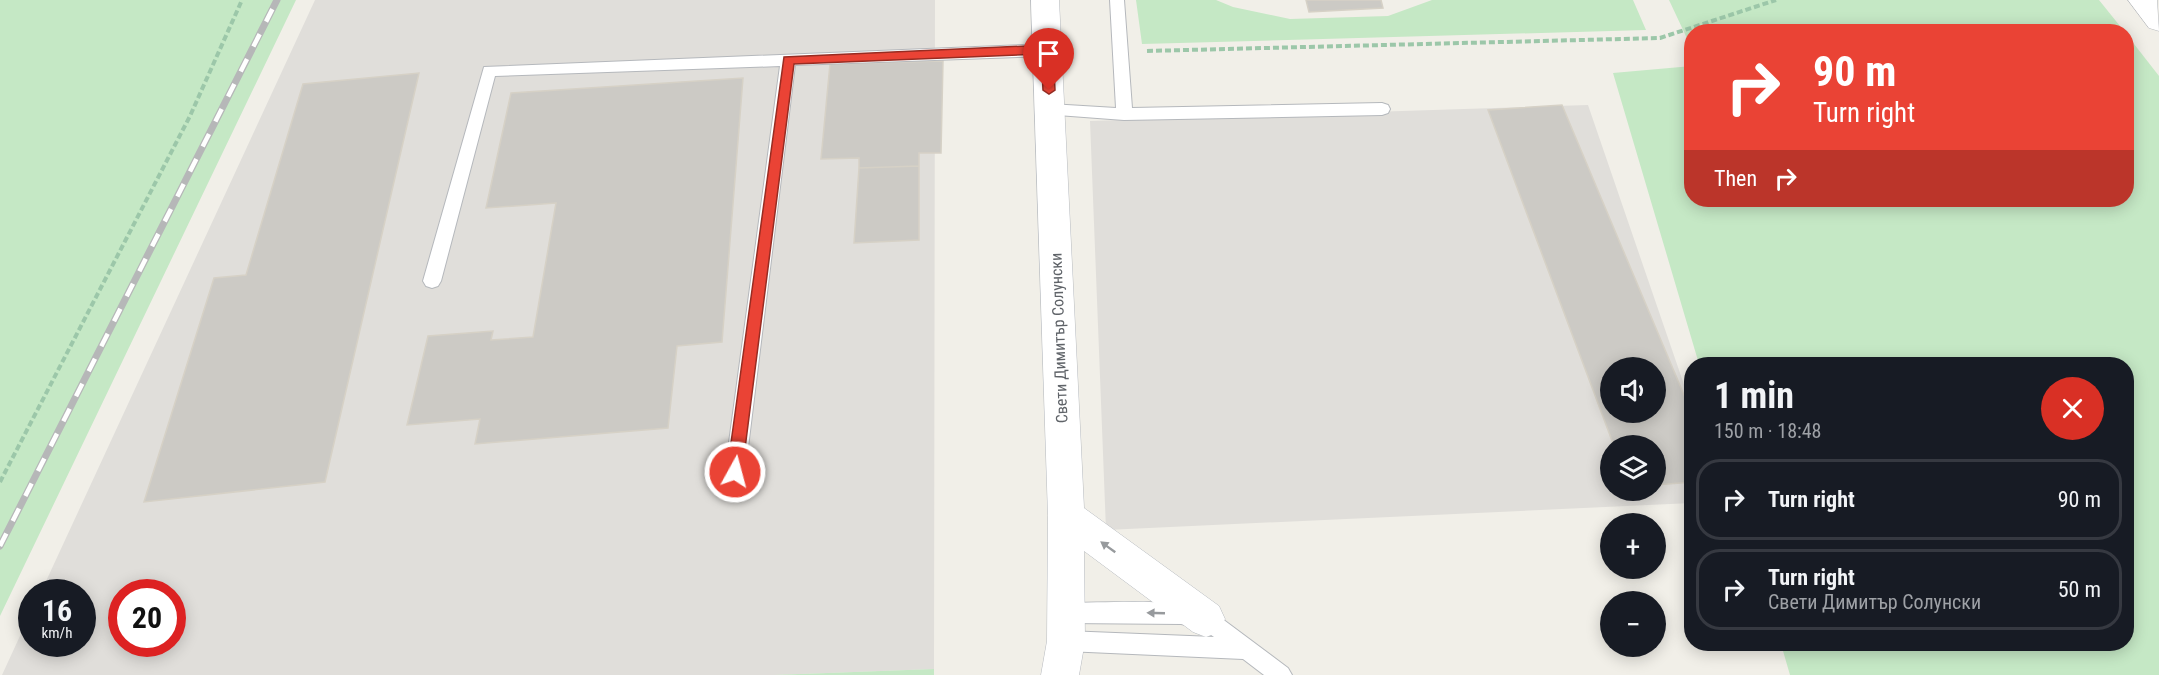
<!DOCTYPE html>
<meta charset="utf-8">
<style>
:root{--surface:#171b24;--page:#20242c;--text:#f1f3f6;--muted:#9ea1a6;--line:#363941}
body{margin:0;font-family:"Roboto Condensed",sans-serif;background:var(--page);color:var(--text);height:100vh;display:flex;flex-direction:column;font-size:22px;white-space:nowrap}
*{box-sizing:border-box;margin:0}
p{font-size:20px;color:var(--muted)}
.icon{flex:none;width:33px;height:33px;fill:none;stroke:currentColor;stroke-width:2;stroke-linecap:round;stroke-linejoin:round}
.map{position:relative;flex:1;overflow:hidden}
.details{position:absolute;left:1684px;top:357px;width:450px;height:294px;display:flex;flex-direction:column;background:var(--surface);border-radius:24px;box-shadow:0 3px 15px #0003}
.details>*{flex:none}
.banner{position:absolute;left:1684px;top:24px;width:450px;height:183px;border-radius:24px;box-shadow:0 3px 15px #0003;background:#ea4335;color:#fff;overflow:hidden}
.fabs{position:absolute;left:1600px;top:357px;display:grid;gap:12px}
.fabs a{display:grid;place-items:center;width:66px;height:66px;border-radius:50%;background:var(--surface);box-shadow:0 3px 15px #0003;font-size:30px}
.speed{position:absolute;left:18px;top:579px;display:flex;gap:12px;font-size:30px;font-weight:700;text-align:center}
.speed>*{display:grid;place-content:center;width:78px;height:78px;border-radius:50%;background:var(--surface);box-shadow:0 3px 15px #0003;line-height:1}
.speed small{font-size:15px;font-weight:400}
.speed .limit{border:9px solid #d22;background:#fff;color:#111}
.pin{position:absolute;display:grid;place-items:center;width:51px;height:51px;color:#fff;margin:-62px -26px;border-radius:50% 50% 50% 0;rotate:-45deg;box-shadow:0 0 6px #0007}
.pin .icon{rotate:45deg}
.me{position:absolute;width:66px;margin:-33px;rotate:7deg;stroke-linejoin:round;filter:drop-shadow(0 0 4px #0008)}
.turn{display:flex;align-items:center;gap:21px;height:126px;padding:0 30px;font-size:27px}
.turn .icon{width:78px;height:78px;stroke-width:2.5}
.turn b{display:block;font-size:42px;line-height:51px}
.then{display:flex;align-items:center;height:57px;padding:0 30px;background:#0003;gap:12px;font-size:22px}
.round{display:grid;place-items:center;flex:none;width:63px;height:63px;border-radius:32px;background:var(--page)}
.overview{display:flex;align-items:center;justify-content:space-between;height:102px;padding:0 30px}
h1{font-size:36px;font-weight:700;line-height:45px}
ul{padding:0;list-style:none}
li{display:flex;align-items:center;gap:18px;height:81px;margin:0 12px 9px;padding:0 18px;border:3px solid var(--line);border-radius:24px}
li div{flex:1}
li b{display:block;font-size:22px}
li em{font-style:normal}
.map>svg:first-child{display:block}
</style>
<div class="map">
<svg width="2159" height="675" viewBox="0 0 2159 675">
<rect width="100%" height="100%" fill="#f1efe8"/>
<path fill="#e0deda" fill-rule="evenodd" d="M315 0H935L934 669 774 675H2L31 612 32 644H82V592H41ZM122 592H172V644H122Z
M1588 105 1692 408V503L1106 530 1090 121ZM1611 368H1656V412H1611ZM1611 446H1656V490H1611Z"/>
<path fill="#c5e8c5" d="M0 0H296L0 616Z
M1136 0H1216L1233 7 1290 19 1388 16 1432 0H1633L1646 30 1142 44Z
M1669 0H2099L2124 31 1692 32V49Z
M2127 35 2159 76V675H1790L1781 644H2127V364H1699L1613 73 1692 66V200H2127Z
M934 669V675H774Z"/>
<path fill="#cccac5" stroke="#d6d1c6" stroke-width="1.5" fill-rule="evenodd" d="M1306 0H1381L1383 8 1309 12Z
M943 61 941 153H919V166L859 168V158L821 159 830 64Z
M419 73 325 482 144 502 214 278 246 275 303 84Z
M743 78 722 342 677 346 668 428 475 444 480 419 407 425 428 336 493 331 491 340 533 337 556 203 486 208 511 93Z
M1562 105 1692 414V482L1656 485V446H1614L1488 110ZM1611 368H1656V412H1611Z
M919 166V240L854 243 859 168Z"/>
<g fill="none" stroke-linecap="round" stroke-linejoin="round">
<g stroke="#b5b8bc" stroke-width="2">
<path id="lane" d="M1110 0H1124L1132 108 1382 103 1388 105 1390 109 1388 113 1382 115 1124 120 1044 114 1042 110 1044 106 1050 104 1116 108Z
M1047 44 1052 46 1055 50 1052 54 1047 56 795 65 745 472 742 478 735 481 728 478 725 472 780 66 495 76 441 281 438 286 432 288 426 286 423 281 484 67Z
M1066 603C1107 603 1177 597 1213 612L1288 668 1292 675H1264L1243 659 1066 651 1059 648 1056 641 1059 634 1066 631 1214 637 1201 628 1181 624 1066 623 1059 620 1056 613 1059 606Z"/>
</g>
<g stroke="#b5b8bc" stroke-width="1">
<path id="street" d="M2128 0H2157L2159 31 2149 28Z"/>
</g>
<g stroke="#b6babf" stroke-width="1">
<path id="secondary" d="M1031 0H1059L1084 508 1219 606 1225 619 1219 632 1206 637 1193 632 1084 551 1085 641 1079 675H1041L1047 641 1048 516Z"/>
</g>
<path stroke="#9cc7a9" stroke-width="4" stroke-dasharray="6 3" stroke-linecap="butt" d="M1147 51 1660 38 1776 0
M0 482 190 116 242 0"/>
<use href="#lane" fill="#fff" fill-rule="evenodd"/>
<use href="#street" fill="#fff" fill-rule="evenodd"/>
<use href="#secondary" fill="#fff" fill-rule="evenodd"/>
<g stroke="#b6b7b8" stroke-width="7">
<path id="rail" d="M0 546 277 0"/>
</g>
<use href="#rail" stroke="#fff" stroke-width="4.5" stroke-dasharray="14" stroke-linecap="butt"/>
</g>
<defs><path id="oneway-solid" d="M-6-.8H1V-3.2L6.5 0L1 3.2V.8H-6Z" transform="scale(1.5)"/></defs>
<g fill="#979a9d">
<use href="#oneway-solid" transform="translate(1108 547) rotate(-144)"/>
<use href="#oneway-solid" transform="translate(1156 613) rotate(-178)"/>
</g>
<path fill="#ea4335" stroke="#982c22" stroke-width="1.5" d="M1047 45 1053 50 1055 90 1049 94 1043 90 1041 54 794 64 742 472 740 477 735 479 730 477 727 472 784 57Z"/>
<g text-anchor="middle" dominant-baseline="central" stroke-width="4.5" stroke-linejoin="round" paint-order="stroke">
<g font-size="16" fill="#5f6368" stroke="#fff">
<text transform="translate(1059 338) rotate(-92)">Свети Димитър Солунски</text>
</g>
</g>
</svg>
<div class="fabs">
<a><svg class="icon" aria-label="sound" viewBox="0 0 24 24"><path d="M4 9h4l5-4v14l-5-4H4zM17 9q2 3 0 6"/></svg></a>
<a><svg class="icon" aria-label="layers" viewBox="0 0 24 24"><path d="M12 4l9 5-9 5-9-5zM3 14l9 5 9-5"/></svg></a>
<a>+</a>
<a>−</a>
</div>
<div class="speed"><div>16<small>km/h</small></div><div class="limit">20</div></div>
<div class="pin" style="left:1049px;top:90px;background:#d93025"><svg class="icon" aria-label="arrive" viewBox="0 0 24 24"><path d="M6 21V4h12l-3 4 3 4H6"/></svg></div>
<svg class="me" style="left:735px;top:472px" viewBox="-20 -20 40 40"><circle r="17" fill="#ea4335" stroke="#fff" stroke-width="3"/><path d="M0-11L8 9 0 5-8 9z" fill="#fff"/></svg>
<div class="banner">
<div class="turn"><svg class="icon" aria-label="right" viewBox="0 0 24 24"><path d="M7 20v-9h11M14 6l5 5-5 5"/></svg><div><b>90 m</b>Turn right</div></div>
<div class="then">Then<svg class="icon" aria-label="right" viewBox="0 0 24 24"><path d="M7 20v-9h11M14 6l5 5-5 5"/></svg></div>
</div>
<section class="details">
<div class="overview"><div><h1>1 min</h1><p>150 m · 18:48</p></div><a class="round" style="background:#d93025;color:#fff"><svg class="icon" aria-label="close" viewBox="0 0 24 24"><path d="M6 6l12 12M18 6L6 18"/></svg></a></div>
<ul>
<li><svg class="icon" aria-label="right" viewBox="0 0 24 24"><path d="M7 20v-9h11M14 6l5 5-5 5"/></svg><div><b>Turn right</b></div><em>90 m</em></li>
<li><svg class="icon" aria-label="right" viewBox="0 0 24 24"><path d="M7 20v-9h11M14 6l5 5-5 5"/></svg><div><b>Turn right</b><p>Свети Димитър Солунски</p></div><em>50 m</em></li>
</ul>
</section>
</div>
